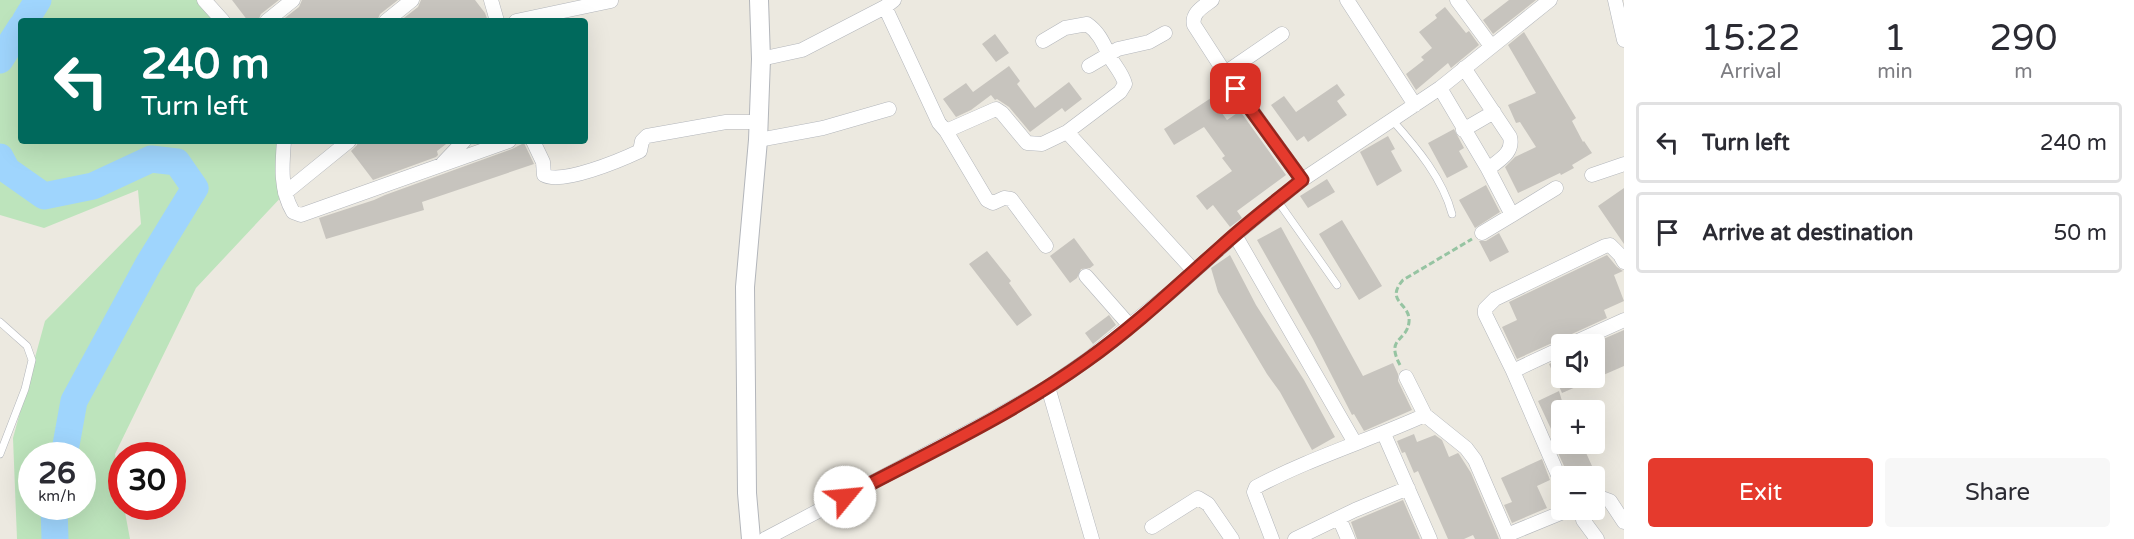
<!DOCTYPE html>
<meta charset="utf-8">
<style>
:root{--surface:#fff;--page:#f7f7f7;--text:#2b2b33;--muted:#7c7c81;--line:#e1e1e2;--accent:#e53a2d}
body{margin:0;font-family:"Varela Round",sans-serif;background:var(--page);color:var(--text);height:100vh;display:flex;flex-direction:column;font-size:22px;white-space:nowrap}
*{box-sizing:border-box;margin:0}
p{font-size:20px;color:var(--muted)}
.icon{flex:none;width:33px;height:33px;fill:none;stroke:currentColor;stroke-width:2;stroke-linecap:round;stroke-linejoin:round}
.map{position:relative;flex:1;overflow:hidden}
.details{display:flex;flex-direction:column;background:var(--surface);width:510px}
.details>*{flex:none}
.guide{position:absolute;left:18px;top:18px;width:570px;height:126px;border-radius:6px;box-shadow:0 6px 24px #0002;background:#00695c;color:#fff;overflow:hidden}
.buttons{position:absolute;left:1551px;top:334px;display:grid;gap:12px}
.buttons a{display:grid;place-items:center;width:54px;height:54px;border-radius:6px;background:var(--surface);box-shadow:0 6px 24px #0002;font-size:30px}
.speed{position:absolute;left:18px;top:442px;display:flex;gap:12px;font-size:30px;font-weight:700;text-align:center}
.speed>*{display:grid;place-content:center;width:78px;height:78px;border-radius:50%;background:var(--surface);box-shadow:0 6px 24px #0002;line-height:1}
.speed small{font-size:15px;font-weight:400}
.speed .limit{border:9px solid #d22;background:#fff;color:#111}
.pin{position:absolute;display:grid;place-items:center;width:51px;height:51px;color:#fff;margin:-26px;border-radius:12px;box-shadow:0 3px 9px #0006}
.me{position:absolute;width:66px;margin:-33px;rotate:62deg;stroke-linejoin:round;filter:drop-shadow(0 0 4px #0008)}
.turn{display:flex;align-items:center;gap:21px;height:126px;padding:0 24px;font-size:27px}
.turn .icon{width:78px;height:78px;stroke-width:2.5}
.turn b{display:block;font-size:42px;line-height:51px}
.eta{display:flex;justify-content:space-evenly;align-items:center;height:102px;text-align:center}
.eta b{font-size:36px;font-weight:600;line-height:42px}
.button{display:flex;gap:12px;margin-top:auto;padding:12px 24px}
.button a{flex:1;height:69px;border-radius:6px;background:var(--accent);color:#fff;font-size:24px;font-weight:600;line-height:69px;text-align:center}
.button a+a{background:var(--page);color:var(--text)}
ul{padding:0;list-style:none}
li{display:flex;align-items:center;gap:18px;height:81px;margin:0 12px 9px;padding:0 12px;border:3px solid var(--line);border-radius:6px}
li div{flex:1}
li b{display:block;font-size:22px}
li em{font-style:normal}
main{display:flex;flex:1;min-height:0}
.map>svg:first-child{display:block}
</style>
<main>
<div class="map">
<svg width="1624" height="539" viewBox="0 0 1624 539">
<rect width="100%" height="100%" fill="#ece9e0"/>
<path fill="#bde4bc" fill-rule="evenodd" d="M0 0H204L223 21H21V141H284L285 193 196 288 115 454 121 491 122 507H124L130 539H17L13 438 45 321 141 224 138 190 44 228 0 215ZM32 456H82V507H32Z"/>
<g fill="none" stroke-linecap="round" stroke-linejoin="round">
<path stroke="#9fd5fd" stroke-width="27" d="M25 21 38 0
M0 60 21 27
M0 157 7 170 44 196 93 186 151 159 177 162 195 188 149 263 74 401 64 456
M54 507 55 539"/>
</g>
<path fill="#c7c4be" d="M232 0H279L261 14 258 21H248Z
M302 0H398L380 14 377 21H281L299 7Z
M421 0H475L485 13 488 21H400L418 7Z
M1509 0H1536L1493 34 1483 20Z
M1445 7 1466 33 1469 31 1479 45 1451 68 1448 63 1416 90 1406 74 1424 60 1421 57 1432 48 1419 32 1437 18 1435 15Z
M1524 32 1576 118 1572 121 1583 142 1584 141 1592 153 1572 165 1574 168 1561 175 1560 173 1518 193 1505 167 1515 157 1536 147 1520 122 1516 123 1508 105 1536 93 1508 45Z
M995 34 1009 53 996 62 982 44Z
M1009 66 1020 81 1017 84 1035 108 1069 82 1082 99 1065 112 1062 108 1030 132 1009 107 997 99 995 100 991 95 971 110 956 117 943 99 966 83 973 92Z
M1337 84 1345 95 1337 101 1347 115 1308 142 1304 136 1297 141 1271 105 1284 96 1296 112Z
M1211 98 1227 120 1240 111 1286 175 1237 211 1242 218 1230 227 1213 205 1207 210 1196 196 1232 171 1222 158 1225 156 1204 127 1174 145 1164 129Z
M1454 129 1464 148 1459 151 1468 167 1447 178 1428 143Z
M1388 136 1395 149 1391 151 1402 171 1377 186 1360 152Z
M358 141H450L437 151 438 155 436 157 373 180 351 151 357 145Z
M524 143 534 164 422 202 424 210 326 239 319 218 374 200 385 195 512 149Z
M1327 179 1335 192 1308 208 1300 196Z
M1486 185 1500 212 1475 228 1459 200Z
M1624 188V244L1598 206Z
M1342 220 1382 286 1359 300 1319 234Z
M1281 227 1363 376 1393 363 1398 374V381L1412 410 1364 431 1354 414 1352 415 1313 339 1257 240Z
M1499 233 1509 252 1490 262 1479 241H1486Z
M1074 238 1094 265 1090 268 1081 269 1077 278 1070 283 1050 256Z
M987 251 1011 281 1009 283 1032 315 1017 326 969 264Z
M1230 255 1256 305 1304 380 1335 437 1312 450 1280 392 1267 374 1218 292 1211 268Z
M1607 255 1617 267 1623 271 1614 275 1624 301 1604 310 1607 318 1517 359 1502 327 1517 320 1509 302Z
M1109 315 1116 325 1093 344 1085 333Z
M1624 330V366L1562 393 1549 364 1562 358V378H1594V343Z
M1559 391 1565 411H1562V444H1582L1597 477H1569L1554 444H1558L1538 401Z
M1414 434 1417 442 1435 435 1442 440 1449 457 1458 453 1459 454 1471 473 1499 539H1475L1473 535 1464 539H1448L1418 471 1414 473 1405 452 1402 453 1397 441Z
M1542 459 1550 480 1537 486 1547 508 1512 523 1504 505 1512 502 1501 478Z
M1403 500 1420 539H1357L1351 522Z"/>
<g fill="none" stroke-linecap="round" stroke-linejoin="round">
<g stroke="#b3b6bb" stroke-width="8">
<path id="service" d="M1393 121C1417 148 1443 179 1452 214
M1277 200 1337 285
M0 322 27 346 32 360 25 389 0 454"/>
</g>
<g stroke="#b3b6bb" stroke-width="15">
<path id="minor" d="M204 0 223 21
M491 0 497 21
M1212 0C1203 7 1191 13 1194 25L1225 73 1302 180
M1347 0 1415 105
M1457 0 1491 46
M1615 0 1624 40
M885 7 939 123 946 131 996 109 1002 113 1027 143 1042 144 1067 132 1194 271
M267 21 293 0
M386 21 412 0
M516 21 611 1
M1043 41 1065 28 1087 24C1100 33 1104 45 1111 59 1116 67 1123 75 1125 84L1120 92 1067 132
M761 59 802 50 885 7 894 0
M1089 66 1118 49 1149 42 1165 33
M1464 68 1510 137C1514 153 1499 160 1488 169
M1225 73 1282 34
M1440 88 1488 169 1512 215 1482 233
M1463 130 1494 112
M946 131 987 200 993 203 1004 198 1011 199 1046 246
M758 140 823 128 889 109
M284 141C282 166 280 190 293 212L301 215 509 141
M533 141 543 162 544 175C562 185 621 160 640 151L642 141 647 136 726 122H758
M443 163 464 141
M1592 175 1624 164
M285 193 349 141
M1512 215 1556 188
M1235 235 1355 443
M1086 276 1130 326
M1569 345 1624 320
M1513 371 1562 348
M1406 377 1425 415 1466 448 1475 460 1509 539
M1048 387 1092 539
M1384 434 1430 539
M1562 484 1513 371 1485 314V309L1495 299 1605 246 1610 245 1620 255 1624 262
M1594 499 1599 497 1610 501 1624 522
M1339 518 1348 539
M1583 520 1597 539
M1152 527 1198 498 1208 504 1232 539
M1507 535 1568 510
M765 539 985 423 1048 387 1087 360 1171 292 1235 235 1302 180 1440 88 1550 0
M1272 539 1254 492 1256 487C1310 458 1370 440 1425 415
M1295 539 1355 510 1408 488"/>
</g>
<g stroke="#b3b6bb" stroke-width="20">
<path id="tertiary" d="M751 539 747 493 745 287 758 140 761 59 759 0"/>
</g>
<path stroke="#96c4a2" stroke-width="3" stroke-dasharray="6 3" stroke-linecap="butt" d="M1400 365C1385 337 1407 342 1409 322 1411 303 1384 302 1403 280L1472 239"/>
<use href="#service" stroke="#fff" stroke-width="7"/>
<use href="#minor" stroke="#fff" stroke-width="14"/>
<use href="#tertiary" stroke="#fff" stroke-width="18"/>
</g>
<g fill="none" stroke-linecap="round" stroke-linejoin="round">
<g stroke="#95261d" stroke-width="15">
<path id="route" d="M845 497C926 454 1011 415 1086 361 1134 327 1177 286 1221 247 1247 223 1275 202 1302 180L1236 89"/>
</g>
<use href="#route" stroke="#e53a2d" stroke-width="10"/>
</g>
</svg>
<div class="buttons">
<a><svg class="icon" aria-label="sound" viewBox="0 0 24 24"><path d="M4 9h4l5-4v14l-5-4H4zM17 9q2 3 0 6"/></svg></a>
<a>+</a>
<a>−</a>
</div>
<div class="speed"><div>26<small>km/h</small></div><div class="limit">30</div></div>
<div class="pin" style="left:1236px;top:89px;background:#d93025"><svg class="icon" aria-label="arrive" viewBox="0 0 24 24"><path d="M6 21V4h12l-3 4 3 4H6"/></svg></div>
<svg class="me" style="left:845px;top:497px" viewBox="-20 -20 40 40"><circle r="19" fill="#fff"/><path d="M0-13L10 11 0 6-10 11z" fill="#e53a2d"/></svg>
<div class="guide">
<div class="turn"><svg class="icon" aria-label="left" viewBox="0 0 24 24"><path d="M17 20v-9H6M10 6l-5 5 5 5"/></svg><div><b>240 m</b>Turn left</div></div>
</div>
</div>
<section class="details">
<div class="eta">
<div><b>15:22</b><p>Arrival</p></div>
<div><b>1</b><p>min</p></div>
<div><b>290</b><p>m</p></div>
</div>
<ul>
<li><svg class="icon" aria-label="left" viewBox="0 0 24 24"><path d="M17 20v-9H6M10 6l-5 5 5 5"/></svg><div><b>Turn left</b></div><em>240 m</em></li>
<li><svg class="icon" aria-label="arrive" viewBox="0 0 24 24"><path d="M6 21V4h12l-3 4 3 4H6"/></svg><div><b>Arrive at destination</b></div><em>50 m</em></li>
</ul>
<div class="button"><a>Exit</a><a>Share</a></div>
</section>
</main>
